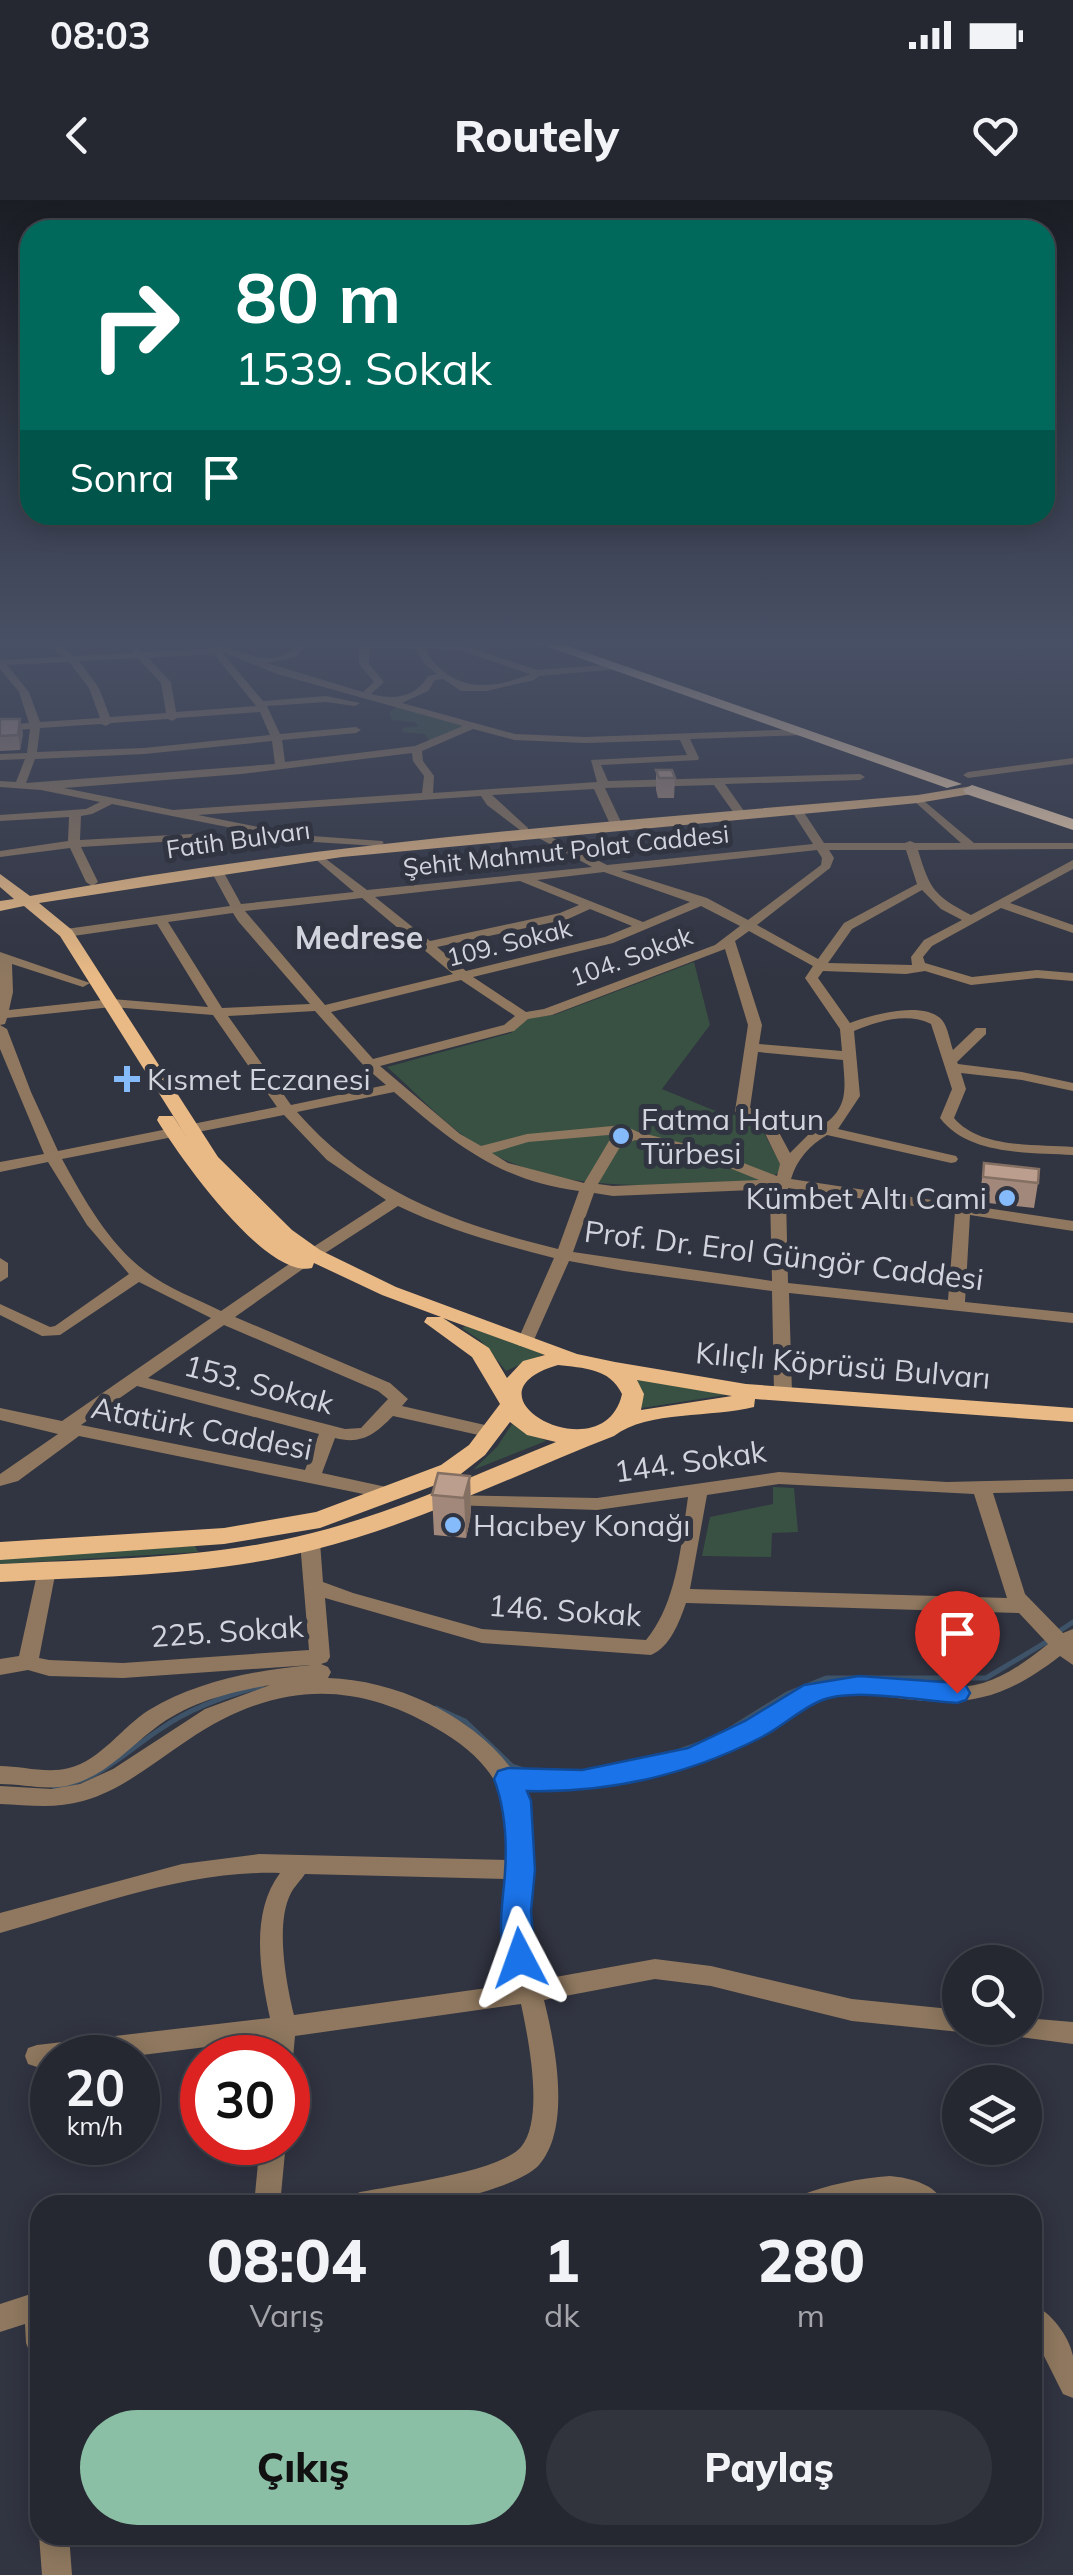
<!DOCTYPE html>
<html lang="tr">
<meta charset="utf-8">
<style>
:root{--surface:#252731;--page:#31333d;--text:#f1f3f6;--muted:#a3a5ab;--line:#42444d;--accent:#8abfa5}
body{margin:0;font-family:Mulish,sans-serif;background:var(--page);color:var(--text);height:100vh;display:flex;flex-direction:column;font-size:38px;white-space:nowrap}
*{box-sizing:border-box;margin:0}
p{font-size:32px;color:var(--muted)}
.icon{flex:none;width:55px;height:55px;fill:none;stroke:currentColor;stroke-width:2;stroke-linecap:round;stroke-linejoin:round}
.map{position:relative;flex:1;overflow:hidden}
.details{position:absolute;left:30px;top:1995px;width:1012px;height:350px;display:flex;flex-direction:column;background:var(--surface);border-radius:30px;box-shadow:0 5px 25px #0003,0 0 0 2px var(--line)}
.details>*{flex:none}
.top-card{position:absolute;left:20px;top:20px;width:1035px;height:305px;border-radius:30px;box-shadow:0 5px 25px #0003,0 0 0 2px var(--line);background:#00695c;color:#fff;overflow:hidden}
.controls{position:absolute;left:942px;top:1745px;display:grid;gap:20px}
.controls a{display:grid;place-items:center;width:100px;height:100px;border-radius:50%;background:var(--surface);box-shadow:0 5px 25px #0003,0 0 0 2px var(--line);font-size:50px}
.speed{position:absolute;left:30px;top:1835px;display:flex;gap:20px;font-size:50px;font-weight:700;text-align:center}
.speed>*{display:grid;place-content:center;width:130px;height:130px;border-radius:50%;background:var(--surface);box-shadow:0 5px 25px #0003,0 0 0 2px var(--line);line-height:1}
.speed small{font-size:25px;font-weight:400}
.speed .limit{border:15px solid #d22;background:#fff;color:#111}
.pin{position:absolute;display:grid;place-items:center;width:85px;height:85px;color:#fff;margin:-102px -42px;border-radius:50% 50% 50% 0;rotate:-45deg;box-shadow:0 0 10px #0007}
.pin .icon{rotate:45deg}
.me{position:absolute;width:110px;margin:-55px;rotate:356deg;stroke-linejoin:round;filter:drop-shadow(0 0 8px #0008)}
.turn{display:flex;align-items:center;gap:35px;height:210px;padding:0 50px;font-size:45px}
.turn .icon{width:130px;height:130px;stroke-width:2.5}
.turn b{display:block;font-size:70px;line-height:85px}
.then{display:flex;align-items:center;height:95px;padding:0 50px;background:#0003;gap:20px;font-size:38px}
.eta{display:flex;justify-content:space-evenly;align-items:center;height:170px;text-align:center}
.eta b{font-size:60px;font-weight:800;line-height:70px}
.primary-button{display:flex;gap:20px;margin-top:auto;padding:20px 50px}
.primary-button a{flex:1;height:115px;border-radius:60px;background:var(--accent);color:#111;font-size:40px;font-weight:800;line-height:115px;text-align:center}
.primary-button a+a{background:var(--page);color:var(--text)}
.status{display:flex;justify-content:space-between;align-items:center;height:70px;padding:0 50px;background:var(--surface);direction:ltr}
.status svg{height:28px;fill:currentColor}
header{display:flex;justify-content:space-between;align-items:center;height:130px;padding:0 50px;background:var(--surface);font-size:45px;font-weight:800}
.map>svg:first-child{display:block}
</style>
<div class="status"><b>08:03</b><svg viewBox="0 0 49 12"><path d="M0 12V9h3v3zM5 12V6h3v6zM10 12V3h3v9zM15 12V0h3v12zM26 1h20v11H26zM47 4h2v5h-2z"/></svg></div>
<header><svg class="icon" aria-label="back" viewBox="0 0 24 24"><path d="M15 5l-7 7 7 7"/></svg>Routely<svg class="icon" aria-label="heart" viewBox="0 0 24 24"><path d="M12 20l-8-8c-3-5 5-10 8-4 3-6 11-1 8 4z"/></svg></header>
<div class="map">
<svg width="1073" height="2375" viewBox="0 0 1073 2375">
<rect width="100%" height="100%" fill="#313441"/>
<path fill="#395142" d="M398 505 464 526 430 542 425 534 402 532 403 528 418 526 415 522 392 520 389 513Z
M694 762 710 825 662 889 713 910 757 920 781 965 778 973 766 980C673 984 572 998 487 951 450 931 418 894 387 867L511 833 529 818 554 815Z
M465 1126 544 1154 506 1171 481 1141 462 1128Z
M637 1179 732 1194 642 1208Z
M512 1224 546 1241 473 1270 497 1247Z
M773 1287 794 1288 798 1332 772 1333 771 1357 702 1356 710 1317 773 1304Z
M195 1346 198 1352 0 1364V1358Z"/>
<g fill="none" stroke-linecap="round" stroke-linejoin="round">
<path stroke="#3e5368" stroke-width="5" d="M1061 1430 1073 1422
M436 1508 465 1521 512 1566 530 1572
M598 1569 676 1552 716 1538 787 1494 826 1478H986L1048 1441
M54 1587C99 1582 126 1551 162 1528 192 1507 227 1495 262 1486"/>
<path fill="#8f785f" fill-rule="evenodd" d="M49 444H60L73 456 133 453 136 448 142 452 210 449 212 447 208 444C240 444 269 476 298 444H308L296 457 267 463 363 492 374 482 359 464V444H460L537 470 615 464 620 467 618 469 539 476 534 480 487 491H461L443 479 435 480 428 491 402 503 515 534 585 537 803 529 808 532 803 535 690 539 699 558 698 560 601 565 608 581 860 574 865 577 860 580 725 584 744 611 738 614 734 613 714 585 605 588 621 622 615 625 609 622 594 589 492 595 528 628V632L524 633 487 605 481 596 198 615 298 635 382 641 384 643 378 646 298 641 112 604 92 614 81 616 80 640 209 633 215 636 209 639 81 647 98 682 92 686 86 682 70 648 0 657V651L68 641 69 617 0 621V615L86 609 100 602 41 590 0 587V581L16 582 25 559 0 560V554L27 553 30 529 0 531V525L29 523 19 492 0 469V460L63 457ZM370 447 415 448 424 463 437 474 428 476C415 498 394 500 371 494L384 482 369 464ZM424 448 455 449 530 474C488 492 449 491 424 448ZM221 451 277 474 463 526 415 546 285 562 282 540 356 533 361 530 356 527 280 534 267 506 326 502 355 506 360 503 326 496 263 501ZM214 454 256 506 176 512 171 482 148 458ZM138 458 161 483 166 513 110 517 99 488 79 461ZM69 462 89 488 100 518 40 522 29 492 7 465ZM260 512 270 535 144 548 37 552 40 528 101 524 106 526 111 523 168 519 172 521 177 518ZM473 529 515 540 585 543 680 540 687 555 591 560 597 582 433 593 434 576 423 561 422 551ZM272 541 275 564 26 583 35 559 144 554ZM412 553 413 561 424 576 422 593 173 610 64 588 241 574Z
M1073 558V564L968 578 963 575 968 572Z
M918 596 974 643H1073V649L918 650C930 689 933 695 971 715L1073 660V669L1010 703 1073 725V733L1001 708 932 746 923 757 925 763 972 777 1037 770 1073 773V781L1037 778 971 785 925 771 906 774 823 771 818 778 850 823C871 815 924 800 942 820 948 827 950 842 953 850L976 828H986V834L957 862 958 864 1022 872 1073 883V891L1022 880 961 873 966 889 954 918C980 949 1036 944 1073 947V955C1029 952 969 956 940 918L952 889 931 824C907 812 878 821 854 831L860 896 838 929 956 956 958 959 956 962 951 963 827 935C810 945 797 959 791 979L1073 1021V1031L970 1015 965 1102 1073 1113V1123L789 1093 792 1193 783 1199 774 1193 772 1091 624 1071 569 1061 533 1142 531 1146H519L517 1142 554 1058C500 1044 448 1030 398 1006L319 1057H307L305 1054 307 1051 386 1000 327 960 284 915 62 959C84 999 108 1043 145 1071 167 1088 197 1099 221 1111L295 1060H307L309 1063 307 1066 235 1117 390 1183 408 1199 402 1206 498 1228 501 1232 498 1236 492 1238 393 1216C375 1234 362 1245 335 1238L322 1273 400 1290 402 1294 400 1298 393 1300 79 1236 18 1281 0 1286V1274L58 1234 0 1220V1208L62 1221 211 1118 139 1082 60 1135 42 1136 0 1115V1104L50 1127 55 1126 129 1074 87 1025 48 962 0 972V962L44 954 0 849V752L90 783 83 787 12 764 13 792 9 810 112 799 208 807 157 724 66 737 60 733 66 729 230 706 211 671 217 667 223 671 241 704 354 692 314 658V654L318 653 367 690 592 667 535 636V632L539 631 607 665 813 644 791 610 797 607 801 608 824 643H905L910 641 915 643H961L914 601V597ZM817 650 822 658 821 665 748 720 707 698 621 671ZM829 650H906L917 684 844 723 818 759 757 725 830 668 834 658ZM604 672 690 702 643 722 537 680ZM520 681 579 705 560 713 430 741 375 697ZM922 690 941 709 962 720 924 740 911 757 912 765 828 763 852 729ZM362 698 453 774 325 805 245 711ZM701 706 740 726 715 745 544 809 526 812 473 777 613 743ZM590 709 632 726 605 737 466 771 437 747 568 719ZM233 713 238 721 310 804 222 808 168 722ZM749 731 813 766 805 778 840 829 842 851 759 844 762 825 735 741ZM725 749 748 825 735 911 737 914 758 919 780 964 777 976 710 950 638 932 623 925 527 934 481 946 460 934 380 866 514 831 528 819 552 815ZM461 780 515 816 504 825 373 859 331 812ZM112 807 213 815 277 907 58 951 31 892 7 829 0 825 5 824 7 818ZM315 811 365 867 386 885 291 905 228 816ZM758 852 843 860C845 888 849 907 823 925L750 908ZM394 892C453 943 500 981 579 991L558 1049C456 1024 368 993 297 912ZM774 923 812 931 790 953ZM620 934 609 941 584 983 508 963 492 953 528 942ZM635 940 700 956 759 980 613 986 598 984 620 947ZM788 988 955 1012 948 1100 788 1083 786 997ZM773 989 770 997 772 1081 573 1052 594 993 613 996ZM224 1125 378 1191 388 1199 361 1228 345 1229 148 1178ZM137 1186 319 1234 305 1270 81 1225Z
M0 1058 8 1063V1077L0 1082Z
M779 1272 947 1282 1073 1279V1291L993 1293 1025 1394 1063 1433 1073 1429V1465L1060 1456C1007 1497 971 1507 905 1499 877 1495 849 1491 822 1499 790 1507 765 1533 736 1547 670 1581 596 1592 522 1588L531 1626 528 1717 539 1780 655 1759 711 1766 852 1799 960 1810V1828L969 1829 960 1832 852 1821 711 1786 655 1779 544 1800C555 1844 572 1927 539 1965 521 1985 452 2002 424 2005 399 2008 372 2005 347 2005L351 1996 360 1992C395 1985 499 1972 521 1947 545 1919 528 1837 521 1804L295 1836 293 1858 288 1867V1858H269L270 1839 118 1858H52V1865L37 1867 28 1864 25 1856 28 1848 37 1845 270 1818C260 1772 250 1713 280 1673 185 1670 90 1708 0 1733V1713L182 1664 259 1654 508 1660C512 1600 497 1566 444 1533 356 1478 275 1481 188 1540 154 1562 123 1590 83 1601 56 1609 28 1605 0 1604V1586L52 1589 80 1584 113 1569 205 1509 270 1485C230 1492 187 1503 154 1529 126 1550 105 1576 70 1585 48 1591 23 1584 0 1584V1566C22 1566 47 1574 69 1568 101 1560 122 1527 149 1510 197 1481 256 1470 311 1465L123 1478 49 1476 28 1470 0 1475V1459L19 1456 39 1365H53L56 1370 39 1458 49 1460 123 1463 309 1450 300 1342 303 1337H317L320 1342 323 1382 353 1393 482 1429 646 1440C677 1403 681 1345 688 1297L597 1310 451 1305 442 1299 444 1295 597 1298ZM779 1284 974 1294 1007 1398 690 1389 707 1295ZM325 1398 482 1443 651 1455C670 1447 679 1423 686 1403L1019 1413 1048 1444C1029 1459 1007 1476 983 1483 928 1498 871 1470 816 1484 780 1494 754 1520 722 1536 656 1568 585 1574 513 1571 473 1515 395 1480 328 1478L331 1472 328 1467 321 1464 327 1462 330 1457ZM305 1674 506 1679 504 1717 516 1784 294 1815C286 1783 275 1723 291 1693 294 1687 301 1680 305 1674Z
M1025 1818 1073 1822V1844L1012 1836 1009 1828H1025Z
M260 1942H286L280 2005H254Z
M890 1976C911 1978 936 1984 945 2005H912L890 2001 858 2005H795L799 1996C827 1985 859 1978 890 1976Z
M40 2091V2157L30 2153 26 2143 25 2124 0 2132V2104Z
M1032 2104C1051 2112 1069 2136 1073 2156 1073 2169 1073 2185 1073 2198L1063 2194 1039 2146 1032 2139Z
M40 2332V2335H69L72 2375H42L39 2335Z"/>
<path fill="#e9ba85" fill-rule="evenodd" d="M972 586 977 587V593L918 603 342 657 39 703 72 730 218 957 292 1030 320 1050 396 1087 577 1154 615 1162 746 1184 1073 1208V1222L755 1199 754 1207C713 1218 648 1210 614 1236 514 1275 417 1324 313 1350 211 1376 104 1376 0 1382V1364C104 1359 211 1359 312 1333 396 1312 476 1274 556 1242L527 1235 510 1222 485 1255 457 1277 320 1328 224 1344 0 1360V1342L224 1328 316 1312 441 1265 469 1245 500 1204 472 1157 424 1122 427 1117H441L382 1095 314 1063 312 1068C265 1079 179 956 157 920L159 916H173L189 941 60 736 24 706 0 711V701L14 699 0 687V674L30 696C323 641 621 621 918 595ZM443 1118 545 1155 523 1161 507 1178 489 1148ZM558 1165C583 1168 610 1168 622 1194 604 1275 454 1195 558 1165ZM637 1180 732 1196 641 1210 644 1194Z"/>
<path fill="#fbd9b4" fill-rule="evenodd" d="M540 444H562L962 584 947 588Z
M972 585 1073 619V630L966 594 963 590Z"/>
</g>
<path fill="#a2887a" d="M0 519 23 533 20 550 0 551Z
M656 570 675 578 674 598H658L656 590Z
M984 963 1038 983 1034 1008 979 1002Z
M470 1276 471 1315 466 1338 434 1335 432 1295Z"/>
<path fill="#846f63" d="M20 519 23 533 20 550 18 535Z
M470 1276 471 1315 466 1338 464 1298Z"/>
<path fill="#bc9e8e" stroke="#846f63" stroke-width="2.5" d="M0 519H20L18 535 0 536Z
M656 570H672L675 578H659Z
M984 963 1039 969 1038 983 983 977Z
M438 1273 470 1276 464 1298 432 1295Z"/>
<linearGradient id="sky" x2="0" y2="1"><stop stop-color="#1b1d24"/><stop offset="0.57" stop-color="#485065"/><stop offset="1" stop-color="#485065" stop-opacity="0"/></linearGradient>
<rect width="1073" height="777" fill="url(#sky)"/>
<path fill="#1a73e8" stroke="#114b97" stroke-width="2.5" d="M859 1476 957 1483 966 1486 970 1493 966 1500 957 1503C921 1501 852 1487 820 1501 799 1510 782 1527 762 1537 688 1575 609 1593 527 1591L531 1601 535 1670 531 1711 535 1758 530 1767 520 1771 509 1767C495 1738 503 1703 505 1673 507 1642 505 1608 494 1579L498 1571 508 1568 582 1570 688 1548 745 1521 804 1485Z"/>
<g fill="#85bbfb" stroke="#313441" stroke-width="4">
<path d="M122 864h10v10h10v10h-10v10h-10v-10h-10v-10h10z"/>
<circle cx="621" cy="936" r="10"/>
<circle cx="1007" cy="998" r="10"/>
<circle cx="453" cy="1325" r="10"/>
</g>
<g text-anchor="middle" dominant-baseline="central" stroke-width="10" stroke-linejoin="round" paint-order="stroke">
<g font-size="25" fill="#d1d4dc" stroke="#313441">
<text transform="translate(238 639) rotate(-8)">Fatih Bulvarı</text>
<text transform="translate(566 650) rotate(-6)">Şehit Mahmut Polat Caddesi</text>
<text transform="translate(509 742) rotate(-14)">109. Sokak</text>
<text transform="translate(631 756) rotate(-20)">104. Sokak</text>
</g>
<g font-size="30" fill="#d1d4dc" stroke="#313441" text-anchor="start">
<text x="147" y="879">Kısmet Eczanesi</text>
<text x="641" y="919">Fatma Hatun<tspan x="641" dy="34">Türbesi</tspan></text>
<text x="987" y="998" text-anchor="end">Kümbet Altı Cami</text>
<text x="473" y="1325">Hacıbey Konağı</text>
</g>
<g font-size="30" fill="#d1d4dc" stroke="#313441">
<text transform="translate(784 1055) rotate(7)">Prof. Dr. Erol Güngör Caddesi</text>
<text transform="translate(843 1165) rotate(5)">Kılıçlı Köprüsü Bulvarı</text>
<text transform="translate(259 1184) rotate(15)">153. Sokak</text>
<text transform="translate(202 1228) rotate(11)">Atatürk Caddesi</text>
<text transform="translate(690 1261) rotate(-8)">144. Sokak</text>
<text transform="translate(565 1410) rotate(4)">146. Sokak</text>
<text transform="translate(227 1431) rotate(-4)">225. Sokak</text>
</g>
<g font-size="32" font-weight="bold" fill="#d1d4dc" stroke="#313441">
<text x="359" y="737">Medrese</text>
</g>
</g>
</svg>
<div class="controls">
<a><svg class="icon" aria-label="search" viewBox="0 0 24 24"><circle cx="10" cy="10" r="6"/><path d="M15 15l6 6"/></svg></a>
<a><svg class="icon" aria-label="layers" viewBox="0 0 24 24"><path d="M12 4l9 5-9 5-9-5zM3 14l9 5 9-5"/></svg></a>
</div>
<div class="speed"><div>20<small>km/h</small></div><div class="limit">30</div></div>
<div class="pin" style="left:957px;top:1493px;background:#d93025"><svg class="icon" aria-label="arrive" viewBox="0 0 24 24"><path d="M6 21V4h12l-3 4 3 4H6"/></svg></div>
<svg class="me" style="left:520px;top:1758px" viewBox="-20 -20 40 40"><path d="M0-17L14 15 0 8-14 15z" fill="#1a73e8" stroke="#fff" stroke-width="4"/></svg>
<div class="top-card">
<div class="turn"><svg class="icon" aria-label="right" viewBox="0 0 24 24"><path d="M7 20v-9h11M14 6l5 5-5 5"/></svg><div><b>80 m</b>1539. Sokak</div></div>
<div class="then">Sonra<svg class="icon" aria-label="arrive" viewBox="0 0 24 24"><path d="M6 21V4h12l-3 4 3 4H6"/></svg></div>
</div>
<section class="details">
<div class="eta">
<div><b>08:04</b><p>Varış</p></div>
<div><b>1</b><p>dk</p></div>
<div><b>280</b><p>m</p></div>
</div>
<div class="primary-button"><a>Çıkış</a><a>Paylaş</a></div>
</section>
</div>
